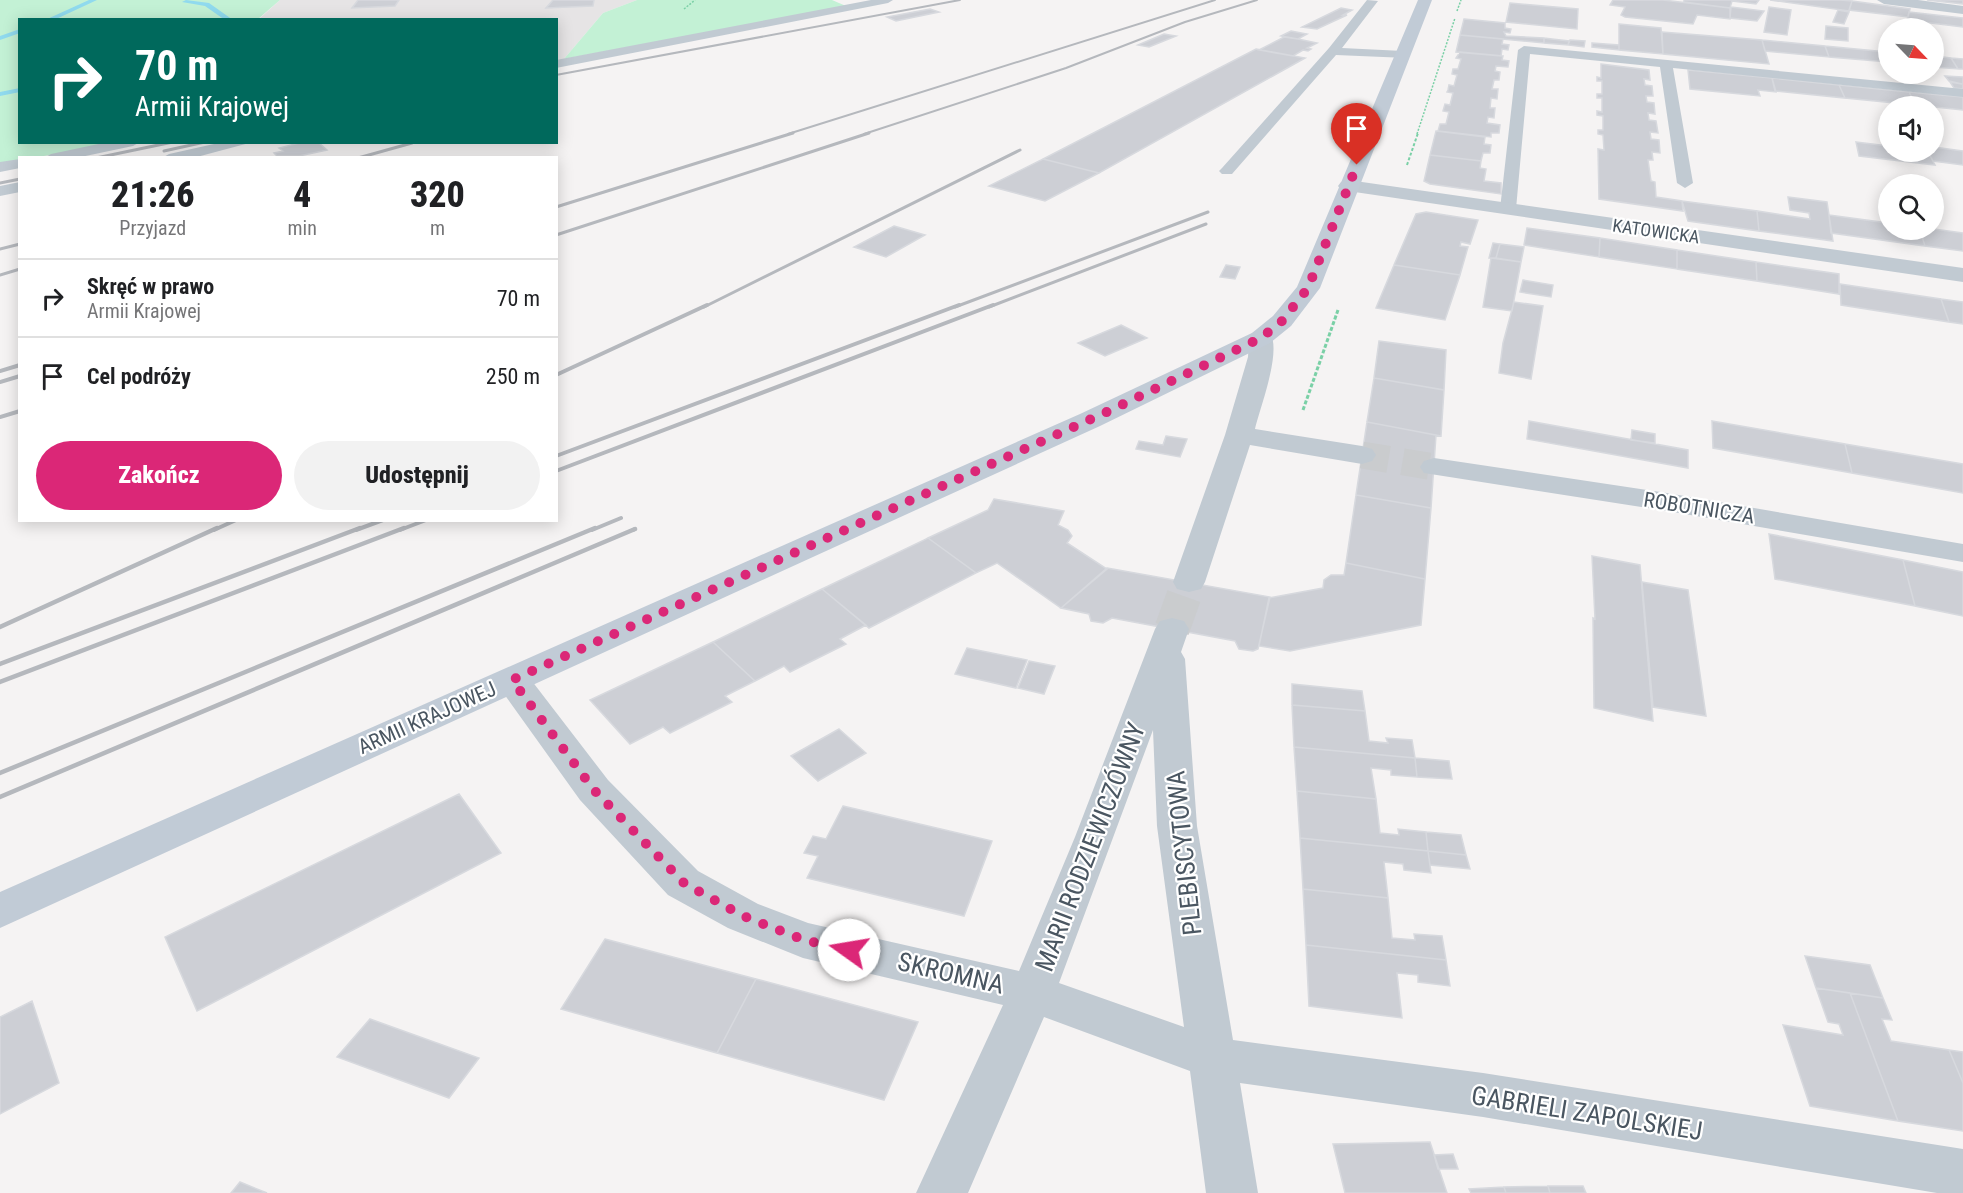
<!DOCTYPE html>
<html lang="pl">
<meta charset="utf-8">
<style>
:root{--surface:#fff;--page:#f2f2f2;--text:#202124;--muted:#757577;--line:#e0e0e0;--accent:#db2777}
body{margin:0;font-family:"Roboto Condensed",sans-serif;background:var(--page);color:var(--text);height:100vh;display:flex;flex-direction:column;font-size:22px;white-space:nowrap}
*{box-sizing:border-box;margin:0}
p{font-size:20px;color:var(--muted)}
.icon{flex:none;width:33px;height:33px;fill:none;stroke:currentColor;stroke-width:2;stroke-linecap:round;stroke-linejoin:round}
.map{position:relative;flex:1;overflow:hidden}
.side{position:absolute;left:18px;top:156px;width:540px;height:366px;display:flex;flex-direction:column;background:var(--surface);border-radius:0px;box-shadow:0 3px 15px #0003}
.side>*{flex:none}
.hud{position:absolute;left:18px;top:18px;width:540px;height:126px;border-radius:0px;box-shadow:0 3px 15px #0003;background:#00695c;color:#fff;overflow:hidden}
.needle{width:39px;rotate:115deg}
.controls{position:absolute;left:1878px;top:18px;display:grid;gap:12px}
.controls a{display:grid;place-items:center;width:66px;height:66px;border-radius:50%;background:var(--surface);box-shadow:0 3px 15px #0003;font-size:30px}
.pin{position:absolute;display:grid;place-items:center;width:51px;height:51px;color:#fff;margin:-62px -26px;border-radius:50% 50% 50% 0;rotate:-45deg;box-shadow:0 0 6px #0007}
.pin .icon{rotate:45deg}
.me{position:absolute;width:66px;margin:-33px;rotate:283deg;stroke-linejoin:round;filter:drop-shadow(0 0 4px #0008)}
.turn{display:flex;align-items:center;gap:21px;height:126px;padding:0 18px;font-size:27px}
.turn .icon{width:78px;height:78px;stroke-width:2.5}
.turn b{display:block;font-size:42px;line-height:51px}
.eta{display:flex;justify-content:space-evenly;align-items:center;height:102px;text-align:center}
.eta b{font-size:36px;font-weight:800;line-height:42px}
.primary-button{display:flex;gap:12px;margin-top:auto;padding:12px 18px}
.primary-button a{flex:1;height:69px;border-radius:36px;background:var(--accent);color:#fff;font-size:24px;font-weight:800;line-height:69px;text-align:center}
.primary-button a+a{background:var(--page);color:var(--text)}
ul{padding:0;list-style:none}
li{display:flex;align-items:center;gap:18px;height:78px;padding:0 18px;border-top:2px solid var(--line)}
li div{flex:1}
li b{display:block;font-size:22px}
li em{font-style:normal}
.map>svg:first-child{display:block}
</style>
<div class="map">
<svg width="1963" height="1193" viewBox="0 0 1963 1193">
<rect width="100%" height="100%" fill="#f5f3f3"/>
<path fill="#e6e4e5" d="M280 0H637L603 13 564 59 557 60 556 20H258Z"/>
<path fill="#c3f1d5" d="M0 0H280L258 19 20 20V142L105 143 101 146 38 157 20 158 19 161 0 164Z
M637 0H832L846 6 564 59 603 13Z"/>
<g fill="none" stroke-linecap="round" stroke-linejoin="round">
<path fill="#90daee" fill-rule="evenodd" d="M89 0H97L54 20H45Z
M186 0 209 3 233 20H225L205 6 182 2Z
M20 29V33L0 40V36Z
M20 88V92L0 96V92Z"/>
</g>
<path fill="#cdcfd5" stroke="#d7d9de" stroke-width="1.5" d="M358 0H399L395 6 352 8Z
M553 0H594L593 6 546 8Z
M1613 0H1663L1730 8V19L1697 15 1693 24 1625 17 1621 15 1625 7 1610 5Z
M1684 0H1759L1756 4 1732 1 1730 8 1684 2Z
M1770 0H1840L1852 1 1849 11Z
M1927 0H1963V4Z
M1852 1 1910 9 1908 17 1849 10Z
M1510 3 1578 9 1577 29 1506 22Z
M1731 7 1764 11 1757 21 1730 18Z
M1769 7 1791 10 1787 35 1764 32Z
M1341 8 1352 10 1343 15H1347L1317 29 1302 27Z
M930 9 939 12 896 21 887 17Z
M1838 10 1849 12 1844 24 1833 22Z
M1909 12 1963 18V27L1907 20Z
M1464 19 1505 23V28L1511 29 1510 33 1504 32 1506 36 1544 38V43L1460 35Z
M1619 24 1661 28 1663 54 1619 50Z
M1826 26 1848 28V41L1825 39Z
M1291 31 1307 34 1298 39 1281 36Z
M1662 32 1762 40 1769 64 1663 54Z
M1164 34 1176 36 1149 47 1138 45Z
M1460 35 1503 39 1502 44 1509 45 1508 50 1502 49 1501 56 1456 52Z
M1284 37 1298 39 1317 43 1307 48 1311 49 1308 51 1303 50 1293 56 1259 50Z
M1544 38 1552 39 1569 41 1568 45 1544 43Z
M1570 40 1585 41 1584 47 1568 45Z
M1762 40 1825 46 1829 57 1765 51Z
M1592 43 1619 45V50L1592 47Z
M1825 46 1887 52 1888 62 1829 57Z
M1256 49 1305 58 1099 173 1043 159Z
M1460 52 1503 56 1502 60 1509 61 1508 67 1496 66 1495 71 1500 72 1499 80H1494L1492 89H1498L1497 99 1491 98 1490 108H1495L1494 118 1488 117 1487 123 1500 125 1499 133H1491V137L1438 131 1440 124H1446L1449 112 1443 111 1445 104 1450 105 1453 93 1447 92 1448 90 1449 85 1454 86 1457 75 1452 74 1453 69H1458L1461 59 1456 58Z
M1934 56 1951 58 1958 69 1934 67Z
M1951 58 1963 59V69H1958Z
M1601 64 1649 70 1650 80 1644 79 1645 85 1652 86 1653 96H1646L1647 102 1654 103 1655 114 1648 113 1649 120 1656 121 1658 133 1650 132 1651 139 1659 140 1660 153 1652 152 1653 160H1648L1651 181 1655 182 1656 197 1682 201 1683 211 1599 199 1598 149 1604 150 1603 135 1598 134V130H1603V116L1597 115V111L1602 112V98H1597V94H1602V81H1597V77L1601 78Z
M1688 70 1772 78 1776 92 1758 90 1760 96 1690 89Z
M1945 76 1963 77V89L1954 88 1950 82 1962 84 1949 81Z
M1772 78 1839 85 1845 98 1775 91Z
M1839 85 1909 92 1916 105 1845 98Z
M1909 92 1963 97V110L1916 105Z
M1436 131 1485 137 1484 144 1491 145 1490 153H1483L1481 161 1430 155Z
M303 142H318L327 150 299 156H277L274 153 283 151 279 148Z
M1856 142 1888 146V152H1928L1935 165 1859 156Z
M1934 147 1963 151V165L1933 161 1928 152H1934Z
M1430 155 1481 161 1480 168 1486 169 1484 181 1501 183V194L1430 184 1424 181Z
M1043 159 1099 173 1045 201 989 186Z
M1788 197 1827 202 1833 241 1759 231 1757 211 1810 219 1809 213 1790 210Z
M1682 201 1757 211 1759 231 1688 221Z
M1426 212 1478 220 1470 244 1461 242 1460 246 1468 247 1460 275 1394 265 1416 214Z
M1829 215 1888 223V230H1920L1925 246 1831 233Z
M894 226 925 235 886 257 854 247Z
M1527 228 1600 238 1599 257 1524 245Z
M1934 229 1963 233V251L1925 246 1920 230Z
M1600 238 1677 250V269L1599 257Z
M1493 243 1500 244 1496 258H1489Z
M1500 244 1524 247 1521 262 1496 258Z
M1677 250 1756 262 1757 281 1677 269Z
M1491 258 1521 262 1512 311 1483 307Z
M1756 262 1839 274V294L1757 281Z
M1226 265 1240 267 1235 279 1220 277Z
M1394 265 1460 275 1445 320 1376 308Z
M1523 280 1553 285 1551 297 1520 292Z
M1840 284 1941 299 1949 322 1841 305Z
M1941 299 1963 302V324L1949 322Z
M1514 302 1543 306 1531 379 1499 373 1503 343Z
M1121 325 1147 338 1105 356 1078 343Z
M1379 341 1446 350 1444 390 1374 378Z
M1374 378 1444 390 1441 436 1367 422Z
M1529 421 1688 450V468L1527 439Z
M1712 421 1845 444 1852 473 1713 448Z
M1367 422 1436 435 1431 508 1356 495Z
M1632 430 1655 434V443L1631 440Z
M1166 436 1187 439 1180 457 1136 449 1139 441 1163 445Z
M1845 444 1963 464V493L1852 473Z
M1356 495 1431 508 1425 579 1346 563Z
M994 499 1064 511 1058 525 1068 530 1072 536 1067 543 1107 569 1061 608 997 563 976 573 928 538 988 510Z
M1769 534 1903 560 1915 606 1775 579Z
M928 538 976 573 869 628 822 589Z
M1592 556 1640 565 1653 721 1594 708 1593 618 1595 619Z
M1903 560 1963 572V616L1915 606Z
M1346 563 1425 579 1421 625 1290 651 1259 646 1269 598 1323 588 1324 580 1331 575H1344Z
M1107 568 1270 597 1258 649 1253 651 1239 649 1235 641 1112 618 1103 623 1091 621 1089 614 1061 608Z
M1642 582 1688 590 1706 716 1653 707Z
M822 589 866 625 840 639 846 644 790 672 784 666 755 681 713 642Z
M713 642 755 681 725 696 732 702 670 733 663 727 630 744 590 700Z
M967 648 1027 660 1016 688 955 674Z
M1029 661 1055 666 1044 694 1018 688Z
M1292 684 1362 691 1365 711 1292 705Z
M1292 705 1365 711 1369 741 1388 743 1386 738 1412 740 1415 758 1294 747Z
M839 729 866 753 818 781 791 756Z
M1294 747 1415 758 1417 777 1391 775V770L1371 768 1376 799 1297 791Z
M1415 758 1449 761 1452 779 1417 777Z
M1297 791 1376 799 1380 833 1399 835 1398 829 1426 832 1428 851 1300 838Z
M459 794 501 853 197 1011 165 937Z
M843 806 992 841 964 916 807 878 818 856 804 853 813 836 826 839Z
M1426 832 1461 835 1466 855 1428 851Z
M1300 838 1428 851 1431 873 1404 870 1403 864 1384 862 1388 898 1303 889Z
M1428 851 1466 855 1470 869 1430 865Z
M1303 889 1388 898 1392 938 1415 940 1414 934 1442 936 1446 960 1306 945Z
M605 939 756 979 717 1053 561 1009Z
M1306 945 1446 960 1450 986 1418 982V975L1397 973 1402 1018 1309 1006Z
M1805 956 1870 965 1883 998 1816 988Z
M756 979 918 1022 884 1100 717 1053Z
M1816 988 1850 993 1898 1121 1810 1106 1783 1025 1843 1035 1839 1024 1828 1022Z
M1850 993 1883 998 1892 1020 1882 1019 1891 1041 1949 1050 1963 1083V1131L1898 1121Z
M32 1001 59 1083 0 1114V1017Z
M370 1019 479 1058 449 1098 337 1057Z
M1949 1050 1963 1052V1083Z
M1430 1142 1447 1193H1345L1333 1144Z
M1453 1154 1458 1169H1438L1434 1155Z
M240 1182 267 1193H231Z
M1548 1186H1583L1586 1193H1550Z
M1548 1186 1550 1193H1506L1504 1187Z
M1504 1187 1506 1193H1471L1469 1189Z"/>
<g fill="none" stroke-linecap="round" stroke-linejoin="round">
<path stroke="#caccce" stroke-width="27" stroke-dasharray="27 14" stroke-linecap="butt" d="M1362 455 1434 467"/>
<path stroke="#caccce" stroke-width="35" stroke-dasharray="35 17" stroke-linecap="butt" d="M1172 629 1189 582"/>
<path stroke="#7ad0a6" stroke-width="1.5" stroke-dasharray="2 1.5" stroke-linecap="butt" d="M684 9 695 0
M1457 11 1461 0
M1417 134 1455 18"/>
<path stroke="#7ad0a6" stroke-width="2" stroke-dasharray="3 2" stroke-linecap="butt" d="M1407 165 1418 133"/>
<path stroke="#7ad0a6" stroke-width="3" stroke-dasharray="4 2" stroke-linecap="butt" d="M1303 410 1338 310"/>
<path fill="#c1cad2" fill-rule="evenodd" d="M871 0H893L888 3 556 68V60Z
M1367 0 1378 1 1342 48 1403 51 1409 55 1407 58 1336 55 1232 174H1222L1219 171 1222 168 1329 48Z
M1524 46 1963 89V97L1673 68 1693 183 1685 188 1677 183 1660 67 1530 54 1516 209 1508 214 1500 209 1518 50Z
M108 142H140L133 146 76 158H44L51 154Z
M223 142H253L193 158H162L169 154Z
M20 159V168L0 172V162Z
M20 182V192L0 196V186Z"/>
<path fill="#c1cad2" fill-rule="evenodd" d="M1877 0H1918L1963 6V14L1884 4Z
M1348 180 1963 268V282L1341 190 1338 186 1341 182Z
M1261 331 1270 333C1282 351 1260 408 1255 429L1362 446 1372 449 1376 455 1372 461 1362 464 1250 445 1205 582 1201 589 1189 592 1177 589 1173 582 1225 435 1248 357 1249 338 1252 333Z
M1434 458 1667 493 1963 544V562L1667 511 1424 473 1420 467 1424 461Z
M1172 618 1184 621 1189 629 1181 652 1185 659 1197 826 1233 1040 1483 1073 1963 1149V1193H1937L1483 1117 1240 1083 1258 1193H1206L1190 1071 1044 1017 968 1193H916L1003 1005 803 958 728 928 668 895 580 800 494 680 499 672 512 668 525 672 608 780 698 871 758 904 808 923 1019 971 1075 837 1155 629 1160 621ZM1153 730 1157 826 1184 1027 1059 983Z"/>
<path fill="#c1cbd6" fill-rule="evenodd" d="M1418 0H1432L1320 288 1291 326 1270 343 1100 426 0 928V892L1080 414 1252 333 1273 316 1297 287Z"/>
<path stroke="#b5b8bd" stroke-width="2" d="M556 75 960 0
M788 134 1215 0
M864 134 1066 68 1185 22 1257 0"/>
<path stroke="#b5b8bd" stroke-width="3" d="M164 151 205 142
M96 158 173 142
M358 158 412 143
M0 183 20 179
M556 207 793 133
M556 235 869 133
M0 249 20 244
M0 275 20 269
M704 307 1020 150
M955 307 1208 212
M989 307 1206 224"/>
<path stroke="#b5b8bd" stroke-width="4" d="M0 371 20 365
M556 375 707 305
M0 382 20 376
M0 417 20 411
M556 456 959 305
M556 471 993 305
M214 530 236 520
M356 530 383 520
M400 530 426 520
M592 530 621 518
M633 530 635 529"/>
<path stroke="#b5b8bd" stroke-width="4.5" d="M0 627 217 528
M0 664 360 528
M0 682 404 528
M0 773 595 528
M0 797 635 529"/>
</g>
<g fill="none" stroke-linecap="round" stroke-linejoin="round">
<path stroke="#db2777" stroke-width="10" stroke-dasharray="0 18" d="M849 950 804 940 743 916 684 883 594 790 512 680 1109 411 1261 338 1282 321 1308 288 1357 165"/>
</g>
<g text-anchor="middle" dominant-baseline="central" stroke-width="4.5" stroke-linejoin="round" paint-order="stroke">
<g font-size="18" fill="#4a5661" stroke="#fff">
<text transform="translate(1656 231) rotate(8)">KATOWICKA</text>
</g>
<g font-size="21" fill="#4a5661" stroke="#fff">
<text transform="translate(1699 508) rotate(9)">ROBOTNICZA</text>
<text transform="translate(427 718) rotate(-24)">ARMII KRAJOWEJ</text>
</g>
<g font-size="26" fill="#4a5661" stroke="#fff">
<text transform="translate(1090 847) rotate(-69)">MARII RODZIEWICZÓWNY</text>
<text transform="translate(1184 853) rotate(-96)">PLEBISCYTOWA</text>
<text transform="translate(951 973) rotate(13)">SKROMNA</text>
<text transform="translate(1587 1113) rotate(9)">GABRIELI ZAPOLSKIEJ</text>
</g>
</g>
</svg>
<div class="controls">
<a><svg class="needle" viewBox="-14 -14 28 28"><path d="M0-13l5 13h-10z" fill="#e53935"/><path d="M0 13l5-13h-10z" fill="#757577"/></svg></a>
<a><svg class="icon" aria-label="sound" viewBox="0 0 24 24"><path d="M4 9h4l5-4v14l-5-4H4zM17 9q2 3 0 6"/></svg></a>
<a><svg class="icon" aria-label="search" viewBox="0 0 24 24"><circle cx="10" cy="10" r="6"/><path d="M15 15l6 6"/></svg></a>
</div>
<div class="pin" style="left:1357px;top:165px;background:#d93025"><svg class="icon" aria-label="arrive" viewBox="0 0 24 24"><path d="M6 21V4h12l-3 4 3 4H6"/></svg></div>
<svg class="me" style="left:849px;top:950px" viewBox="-20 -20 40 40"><circle r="19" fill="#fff"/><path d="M0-13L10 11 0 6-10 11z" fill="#db2777"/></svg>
<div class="hud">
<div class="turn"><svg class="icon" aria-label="right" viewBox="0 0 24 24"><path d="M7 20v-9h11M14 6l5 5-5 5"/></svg><div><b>70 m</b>Armii Krajowej</div></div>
</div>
<section class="side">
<div class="eta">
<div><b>21:26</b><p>Przyjazd</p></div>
<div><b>4</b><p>min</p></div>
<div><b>320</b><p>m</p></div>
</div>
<ul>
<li><svg class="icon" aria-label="right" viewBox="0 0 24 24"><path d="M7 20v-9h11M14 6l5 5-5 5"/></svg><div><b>Skręć w prawo</b><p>Armii Krajowej</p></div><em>70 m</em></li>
<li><svg class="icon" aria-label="arrive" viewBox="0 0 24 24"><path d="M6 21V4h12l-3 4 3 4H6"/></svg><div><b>Cel podróży</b></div><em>250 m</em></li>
</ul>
<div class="primary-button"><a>Zakończ</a><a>Udostępnij</a></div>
</section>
</div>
